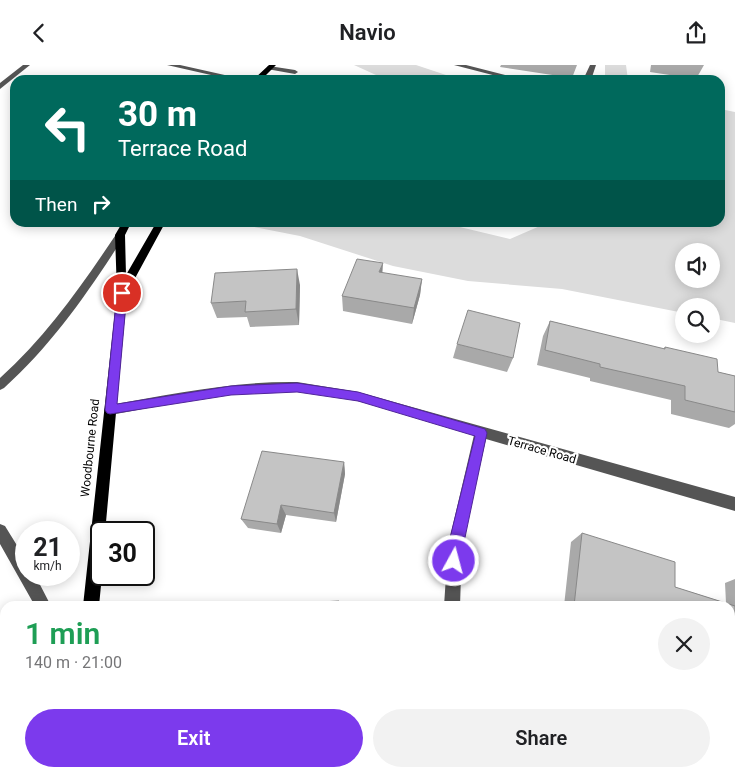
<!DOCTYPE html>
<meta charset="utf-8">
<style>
:root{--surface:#fff;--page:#f2f2f2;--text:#202124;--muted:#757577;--accent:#7c3aed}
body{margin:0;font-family:Roboto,sans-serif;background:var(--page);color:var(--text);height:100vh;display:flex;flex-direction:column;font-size:19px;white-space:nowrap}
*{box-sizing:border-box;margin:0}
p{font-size:16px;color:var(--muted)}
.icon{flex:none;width:28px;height:28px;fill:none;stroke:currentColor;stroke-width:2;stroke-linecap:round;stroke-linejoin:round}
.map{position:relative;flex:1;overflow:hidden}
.panel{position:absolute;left:0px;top:536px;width:735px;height:176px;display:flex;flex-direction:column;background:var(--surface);border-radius:15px 15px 0 0;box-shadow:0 2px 12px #0003}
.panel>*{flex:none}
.guide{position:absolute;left:10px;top:10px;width:715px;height:152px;border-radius:15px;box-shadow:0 2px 12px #0003;background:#00695c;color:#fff;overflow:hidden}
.tools{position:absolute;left:675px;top:178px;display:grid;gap:10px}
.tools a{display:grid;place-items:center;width:45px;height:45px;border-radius:50%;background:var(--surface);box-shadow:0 2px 12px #0003;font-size:25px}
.speed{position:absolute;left:15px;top:456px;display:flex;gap:10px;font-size:25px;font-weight:700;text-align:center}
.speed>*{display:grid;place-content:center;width:65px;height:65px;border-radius:50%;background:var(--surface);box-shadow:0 2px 12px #0003;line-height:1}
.speed small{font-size:12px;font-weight:400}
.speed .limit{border:2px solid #111;border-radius:8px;background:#fff;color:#111}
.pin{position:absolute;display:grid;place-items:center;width:42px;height:42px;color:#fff;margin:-21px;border:2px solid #fff;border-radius:50%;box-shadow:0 1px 5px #0007}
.me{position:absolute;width:55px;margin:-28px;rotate:7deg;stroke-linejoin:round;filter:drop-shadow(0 0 4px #0008)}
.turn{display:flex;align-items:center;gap:18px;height:105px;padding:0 25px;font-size:22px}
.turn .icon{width:65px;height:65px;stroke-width:2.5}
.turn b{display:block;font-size:35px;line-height:42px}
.then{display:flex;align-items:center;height:48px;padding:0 25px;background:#0003;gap:10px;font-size:19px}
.round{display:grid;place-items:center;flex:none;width:52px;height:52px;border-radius:26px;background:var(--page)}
.overview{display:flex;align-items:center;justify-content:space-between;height:85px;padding:0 25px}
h1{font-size:30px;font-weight:600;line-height:38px;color:#1e9e55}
.cta{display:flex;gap:10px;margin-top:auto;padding:10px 25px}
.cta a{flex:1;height:58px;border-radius:30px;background:var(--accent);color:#fff;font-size:20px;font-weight:600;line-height:58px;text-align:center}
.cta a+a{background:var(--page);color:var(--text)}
header{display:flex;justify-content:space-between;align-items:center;height:65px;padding:0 25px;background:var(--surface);font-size:22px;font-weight:600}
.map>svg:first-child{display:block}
</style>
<header><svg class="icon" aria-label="back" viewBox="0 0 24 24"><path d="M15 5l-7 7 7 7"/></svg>Navio<svg class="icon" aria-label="share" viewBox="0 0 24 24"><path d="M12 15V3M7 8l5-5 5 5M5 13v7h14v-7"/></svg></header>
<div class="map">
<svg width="735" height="712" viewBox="0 0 735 712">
<rect width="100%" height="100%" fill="#fff"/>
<path fill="#dcdcdc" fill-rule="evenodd" d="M354 0H416L461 15H387Z
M605 0H626L628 15H605Z
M720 44 735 47V258L711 253V241H684V248L562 224 468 216 393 201 300 171 234 158H443L510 174 540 161V158H720ZM684 186H711V214H684Z"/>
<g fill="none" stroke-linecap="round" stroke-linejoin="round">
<path fill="#555" fill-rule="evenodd" d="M23 0H30L0 24V18Z
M167 0H180L247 15H233Z
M454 0H466L525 15H512Z
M590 0H596L591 15H583Z
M269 1 295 5 298 7 295 9 267 4V2Z
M120 167 125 170C89 226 53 279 4 323L0 325V313C47 271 82 220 117 168Z
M297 317 358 327 735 432V446L486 374 462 481 460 541H444L448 481 474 370C418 354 356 330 298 327 235 324 172 339 110 350L106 349 104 345 106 341 110 340C172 329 234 316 297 317Z
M0 459 5 461 26 495V510H35L51 541H35L0 479Z
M471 708H489L490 712H472Z"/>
<path fill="#000" fill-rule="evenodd" d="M269 0H276L261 15H253Z
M122 158H131L125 170 126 210 156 158H165L127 228 105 468H101L102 510 99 541H83L117 228 115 170Z
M66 708H84V712H66Z"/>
</g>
<path fill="#a9a9a9" d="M501 0H577L572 13 500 2Z
M651 0H704L696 14 650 7Z
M422 214 420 230 412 259 343 246 342 231Z
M300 220 299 260 250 262 247 252 217 253 211 238Z
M550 256 663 284 665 282 718 307 735 311V359L729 363 671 349V335L590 316V313L537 300 543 271Z
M457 279 513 293 507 307 453 293Z
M344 397 345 409 336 457 286 450 281 468 248 463 241 454Z
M582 468 675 522 726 538 725 518 735 514V598L730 596V541H564L571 477Z
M346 708H355V712H327Z
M616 708H703L705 712H617Z"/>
<path fill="#898989" d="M383 198 382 214 379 207Z
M297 204 300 220 299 260 296 244Z
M422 214 420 230 412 259 414 243Z
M344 397 345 409 336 457 334 448Z
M281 440 286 450 281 468 277 459Z"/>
<path fill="#c4c4c4" stroke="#898989" d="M357 194 383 198 379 207 422 214 414 243 342 231Z
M297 204 296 244 245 247 246 236 211 238 215 208Z
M468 245 520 258 513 293 457 279Z
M550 256 665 284V282L717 294 718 307 735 311V347L685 335V321L600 302V299L545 285Z
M262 386 344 397 334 448 281 440 277 459 241 454Z
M582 468 675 497V522L735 541V588L730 586V541H574Z
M339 536V541H263V540Z
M631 708H703L705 712H633Z
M354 710V712H344Z"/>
<path fill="#7c3aed" stroke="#51269a" d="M122 225 127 228 117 339 231 321 297 318 358 327 485 364 487 368 459 501 454 503 450 501 448 481 475 371 358 336 297 327 231 330 110 349 107 348 105 345 117 228Z"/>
<g text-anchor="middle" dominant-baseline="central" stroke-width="4.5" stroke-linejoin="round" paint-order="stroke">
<g font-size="12" fill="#000" stroke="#fff">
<text transform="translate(90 383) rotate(-84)">Woodbourne Road</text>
<text transform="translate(542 385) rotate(16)">Terrace Road</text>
</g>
</g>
</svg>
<div class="tools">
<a><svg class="icon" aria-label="sound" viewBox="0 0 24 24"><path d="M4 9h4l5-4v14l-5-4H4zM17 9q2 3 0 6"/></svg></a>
<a><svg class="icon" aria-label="search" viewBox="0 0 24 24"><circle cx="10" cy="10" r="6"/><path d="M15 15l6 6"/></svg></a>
</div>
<div class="speed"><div>21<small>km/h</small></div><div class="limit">30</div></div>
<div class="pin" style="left:122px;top:228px;background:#d93025"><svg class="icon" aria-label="arrive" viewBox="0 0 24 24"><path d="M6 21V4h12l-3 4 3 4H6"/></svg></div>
<svg class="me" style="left:454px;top:496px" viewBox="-20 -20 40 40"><circle r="17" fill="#7c3aed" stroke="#fff" stroke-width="3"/><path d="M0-11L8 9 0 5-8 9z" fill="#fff"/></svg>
<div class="guide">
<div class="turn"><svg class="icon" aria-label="left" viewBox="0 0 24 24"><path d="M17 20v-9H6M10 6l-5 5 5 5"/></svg><div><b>30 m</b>Terrace Road</div></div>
<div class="then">Then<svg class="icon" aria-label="right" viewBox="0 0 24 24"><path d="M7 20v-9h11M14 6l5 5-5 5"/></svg></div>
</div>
<section class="panel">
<div class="overview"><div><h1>1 min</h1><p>140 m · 21:00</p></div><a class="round"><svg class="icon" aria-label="close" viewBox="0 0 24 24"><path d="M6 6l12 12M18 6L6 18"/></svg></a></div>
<div class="cta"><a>Exit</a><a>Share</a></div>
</section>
</div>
